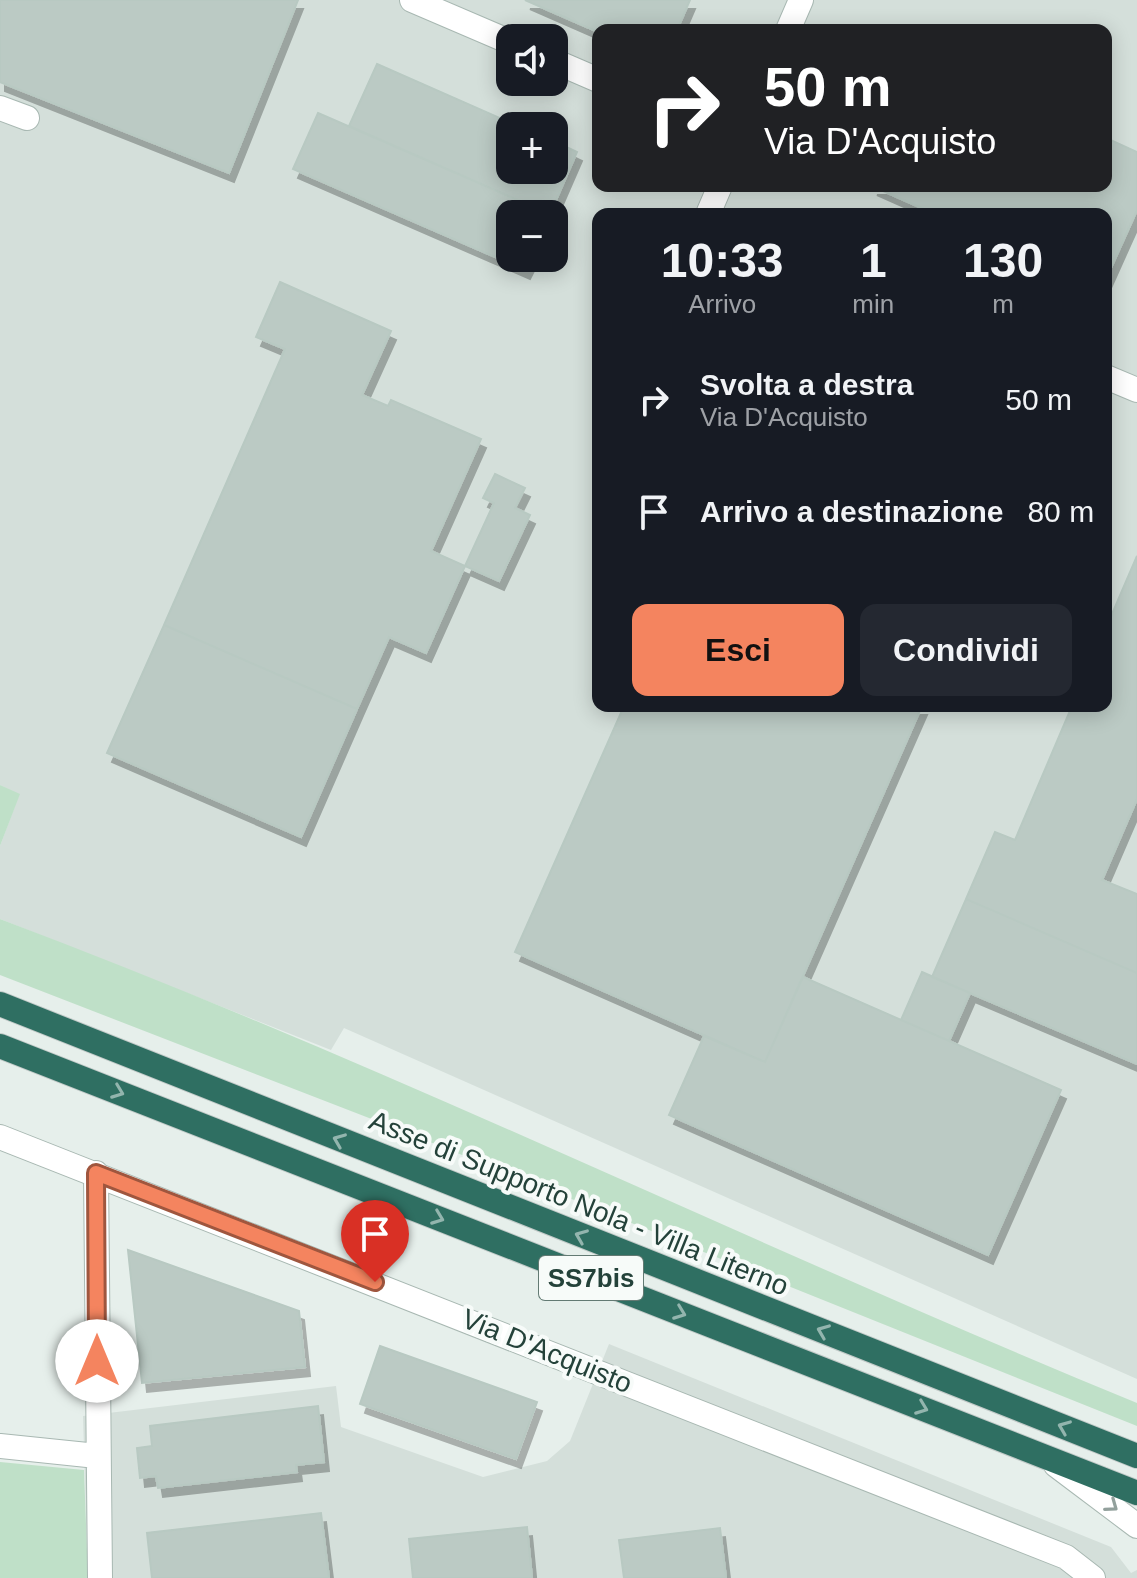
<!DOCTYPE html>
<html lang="it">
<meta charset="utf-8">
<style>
:root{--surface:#171b24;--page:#242831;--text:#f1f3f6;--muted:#9ea1a6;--accent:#f4845f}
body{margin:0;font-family:Arial,sans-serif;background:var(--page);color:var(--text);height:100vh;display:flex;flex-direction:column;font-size:30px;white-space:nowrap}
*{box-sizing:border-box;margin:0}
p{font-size:26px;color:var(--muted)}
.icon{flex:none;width:44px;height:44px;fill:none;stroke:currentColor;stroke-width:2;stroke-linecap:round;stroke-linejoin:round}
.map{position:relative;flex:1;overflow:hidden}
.drawer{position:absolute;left:592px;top:208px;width:520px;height:504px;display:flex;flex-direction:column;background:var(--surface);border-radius:16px;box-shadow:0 4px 20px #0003}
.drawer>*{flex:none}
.hud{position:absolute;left:592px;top:24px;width:520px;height:168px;border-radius:16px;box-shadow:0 4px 20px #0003;background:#202124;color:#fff;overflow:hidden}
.tools{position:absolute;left:496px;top:24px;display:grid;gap:16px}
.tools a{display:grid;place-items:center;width:72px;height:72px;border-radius:16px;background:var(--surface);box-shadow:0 4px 20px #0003;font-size:40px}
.pin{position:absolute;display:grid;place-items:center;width:68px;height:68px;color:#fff;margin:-82px -34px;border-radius:50% 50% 50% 0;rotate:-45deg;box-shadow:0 0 8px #0007}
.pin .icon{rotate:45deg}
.me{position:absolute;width:88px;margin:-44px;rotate:0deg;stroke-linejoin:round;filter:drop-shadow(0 0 6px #0008)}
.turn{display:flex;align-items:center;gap:28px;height:168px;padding:0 40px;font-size:36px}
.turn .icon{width:104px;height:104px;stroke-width:2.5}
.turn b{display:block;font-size:56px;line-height:68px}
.eta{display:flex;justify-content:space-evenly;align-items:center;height:136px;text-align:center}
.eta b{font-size:48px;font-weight:800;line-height:56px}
.cta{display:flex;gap:16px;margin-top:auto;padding:16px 40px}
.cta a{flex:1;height:92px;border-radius:16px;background:var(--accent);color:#111;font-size:32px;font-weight:800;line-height:92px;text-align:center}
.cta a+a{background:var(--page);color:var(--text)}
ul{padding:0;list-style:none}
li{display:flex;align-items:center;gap:24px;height:112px;padding:0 40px}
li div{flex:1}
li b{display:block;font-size:30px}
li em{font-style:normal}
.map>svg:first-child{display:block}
</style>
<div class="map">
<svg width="1137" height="1578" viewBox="0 0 1137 1578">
<defs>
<filter id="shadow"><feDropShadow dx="5" dy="9" stdDeviation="0" flood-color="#0004"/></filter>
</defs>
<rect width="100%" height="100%" fill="#e6efeb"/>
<path fill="#d4dfda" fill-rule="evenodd" d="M0 0H1137V1379L344 1028 331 1050 0 919V846L19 795 0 785ZM598 30H1106V186H598ZM510 38H554V82H510ZM510 126H554V170H510ZM510 214H554V258H510ZM598 214H1106V706H598Z
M609 1344 1111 1547 1131 1573 1137 1570V1578H88L83 1416 336 1386 341 1427 483 1477 547 1461 570 1441Z"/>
<path fill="#bfe0c8" d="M0 785 20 794 0 846Z
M0 919C386 1064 756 1247 1137 1403V1426L400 1130 0 975Z
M0 1462 84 1470 88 1578H0Z"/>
<path fill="#bbcac4" stroke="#b8c9c2" stroke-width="2" filter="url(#shadow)" d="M0 0H298L229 173 0 82Z
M525 0H690L677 30 598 32Z
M377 64 518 126H510V170H554V141L577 152 550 214 349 126Z
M318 113 550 214H510V258H531L525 270 293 169Z
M1106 138 1137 152V210L1106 279V214H935L872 186H1106Z
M280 282 391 331 362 395 388 406 391 400 481 439 431 551 465 566 426 653 389 637 357 709 164 625 285 349 256 337Z
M495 474 525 488 515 508 530 515 499 581 465 566 494 503 483 498Z
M1137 556V799L1102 880 1137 894V973L966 899 995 832 1015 840 1072 706H1106V628Z
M164 625 357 709 301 837 107 753Z
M624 706H922L765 1062 515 952Z
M966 899 1137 973V1064L932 977Z
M922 972 970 993 949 1041 901 1020Z
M803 977 1061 1090 988 1255 669 1115 704 1036 765 1062Z
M128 1250 299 1311 305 1367 142 1383Z
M380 1346 537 1402 516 1459 360 1404Z
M318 1406 324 1462 296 1465 297 1472 158 1488 156 1476 140 1478 137 1448 152 1446 150 1426Z
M321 1513 329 1578H152L147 1533Z
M527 1527 532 1578H413L409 1539Z
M720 1528 726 1578H624L619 1540Z"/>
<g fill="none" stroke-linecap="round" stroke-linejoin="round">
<g stroke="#a8b8b2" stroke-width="26">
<path id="minor" d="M412 0 510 42
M788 30 801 0
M554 61 598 80
M0 108 27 118
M708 214 720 186
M1106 377 1137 390
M0 1137 1066 1557 1093 1578
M96 1173 100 1578
M0 1446 97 1456
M1056 1465 1137 1526"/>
</g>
<g stroke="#c2cac8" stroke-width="26">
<path id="highway" d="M0 1004 1137 1456
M0 1046 1137 1493"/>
</g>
<use href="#minor" stroke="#fff" stroke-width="24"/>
<use href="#highway" stroke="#2f6f62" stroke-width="24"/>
</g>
<defs><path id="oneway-chevron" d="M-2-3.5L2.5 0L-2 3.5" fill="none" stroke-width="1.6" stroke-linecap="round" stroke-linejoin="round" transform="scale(2)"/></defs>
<g stroke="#93b5ae">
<use href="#oneway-chevron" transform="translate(118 1092) rotate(21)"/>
<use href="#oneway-chevron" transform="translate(339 1140) rotate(-158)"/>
<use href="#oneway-chevron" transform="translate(438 1218) rotate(21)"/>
<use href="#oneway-chevron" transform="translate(581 1236) rotate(-158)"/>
<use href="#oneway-chevron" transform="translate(680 1313) rotate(21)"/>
<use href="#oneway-chevron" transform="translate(823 1331) rotate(-158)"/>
<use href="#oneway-chevron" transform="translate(922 1408) rotate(21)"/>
<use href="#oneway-chevron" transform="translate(1064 1427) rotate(-158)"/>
</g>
<use stroke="#92a09c" href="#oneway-chevron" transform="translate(1112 1506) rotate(36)"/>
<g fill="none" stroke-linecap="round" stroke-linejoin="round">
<g stroke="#9f563e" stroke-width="20">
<path id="route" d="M97 1361 96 1173 375 1282"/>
</g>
<use href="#route" stroke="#f4845f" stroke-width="14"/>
</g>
<g text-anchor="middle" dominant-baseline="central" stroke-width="8" stroke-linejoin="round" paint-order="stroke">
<rect fill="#f7fbf9" stroke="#637a73" stroke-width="2" x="539" y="1256" width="104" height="44" rx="6"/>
<g font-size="26" font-weight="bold" fill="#24423a">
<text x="591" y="1278">SS7bis</text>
</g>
<g font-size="28" fill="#24423a" stroke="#f7fbf9">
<text transform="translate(579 1203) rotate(22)">Asse di Supporto Nola - Villa Literno</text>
<text transform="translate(547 1351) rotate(22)">Via D'Acquisto</text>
</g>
</g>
</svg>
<div class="tools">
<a><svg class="icon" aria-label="sound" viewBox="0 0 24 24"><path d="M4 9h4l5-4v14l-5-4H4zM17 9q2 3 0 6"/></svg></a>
<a>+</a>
<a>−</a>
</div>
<div class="pin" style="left:375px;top:1282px;background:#d93025"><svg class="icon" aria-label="arrive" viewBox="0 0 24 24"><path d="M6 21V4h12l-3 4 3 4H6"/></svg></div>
<svg class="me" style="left:97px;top:1361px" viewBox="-20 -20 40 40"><circle r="19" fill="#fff"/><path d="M0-13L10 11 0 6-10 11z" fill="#f4845f"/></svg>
<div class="hud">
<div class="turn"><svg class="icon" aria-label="right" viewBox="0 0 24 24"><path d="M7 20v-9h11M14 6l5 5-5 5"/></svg><div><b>50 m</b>Via D'Acquisto</div></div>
</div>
<section class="drawer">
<div class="eta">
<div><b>10:33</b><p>Arrivo</p></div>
<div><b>1</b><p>min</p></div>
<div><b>130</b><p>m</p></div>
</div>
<ul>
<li><svg class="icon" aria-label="right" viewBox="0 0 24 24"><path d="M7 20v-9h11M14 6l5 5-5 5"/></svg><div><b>Svolta a destra</b><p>Via D'Acquisto</p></div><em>50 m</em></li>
<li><svg class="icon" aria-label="arrive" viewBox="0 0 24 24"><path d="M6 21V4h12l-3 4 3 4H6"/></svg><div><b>Arrivo a destinazione</b></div><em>80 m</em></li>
</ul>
<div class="cta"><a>Esci</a><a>Condividi</a></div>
</section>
</div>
